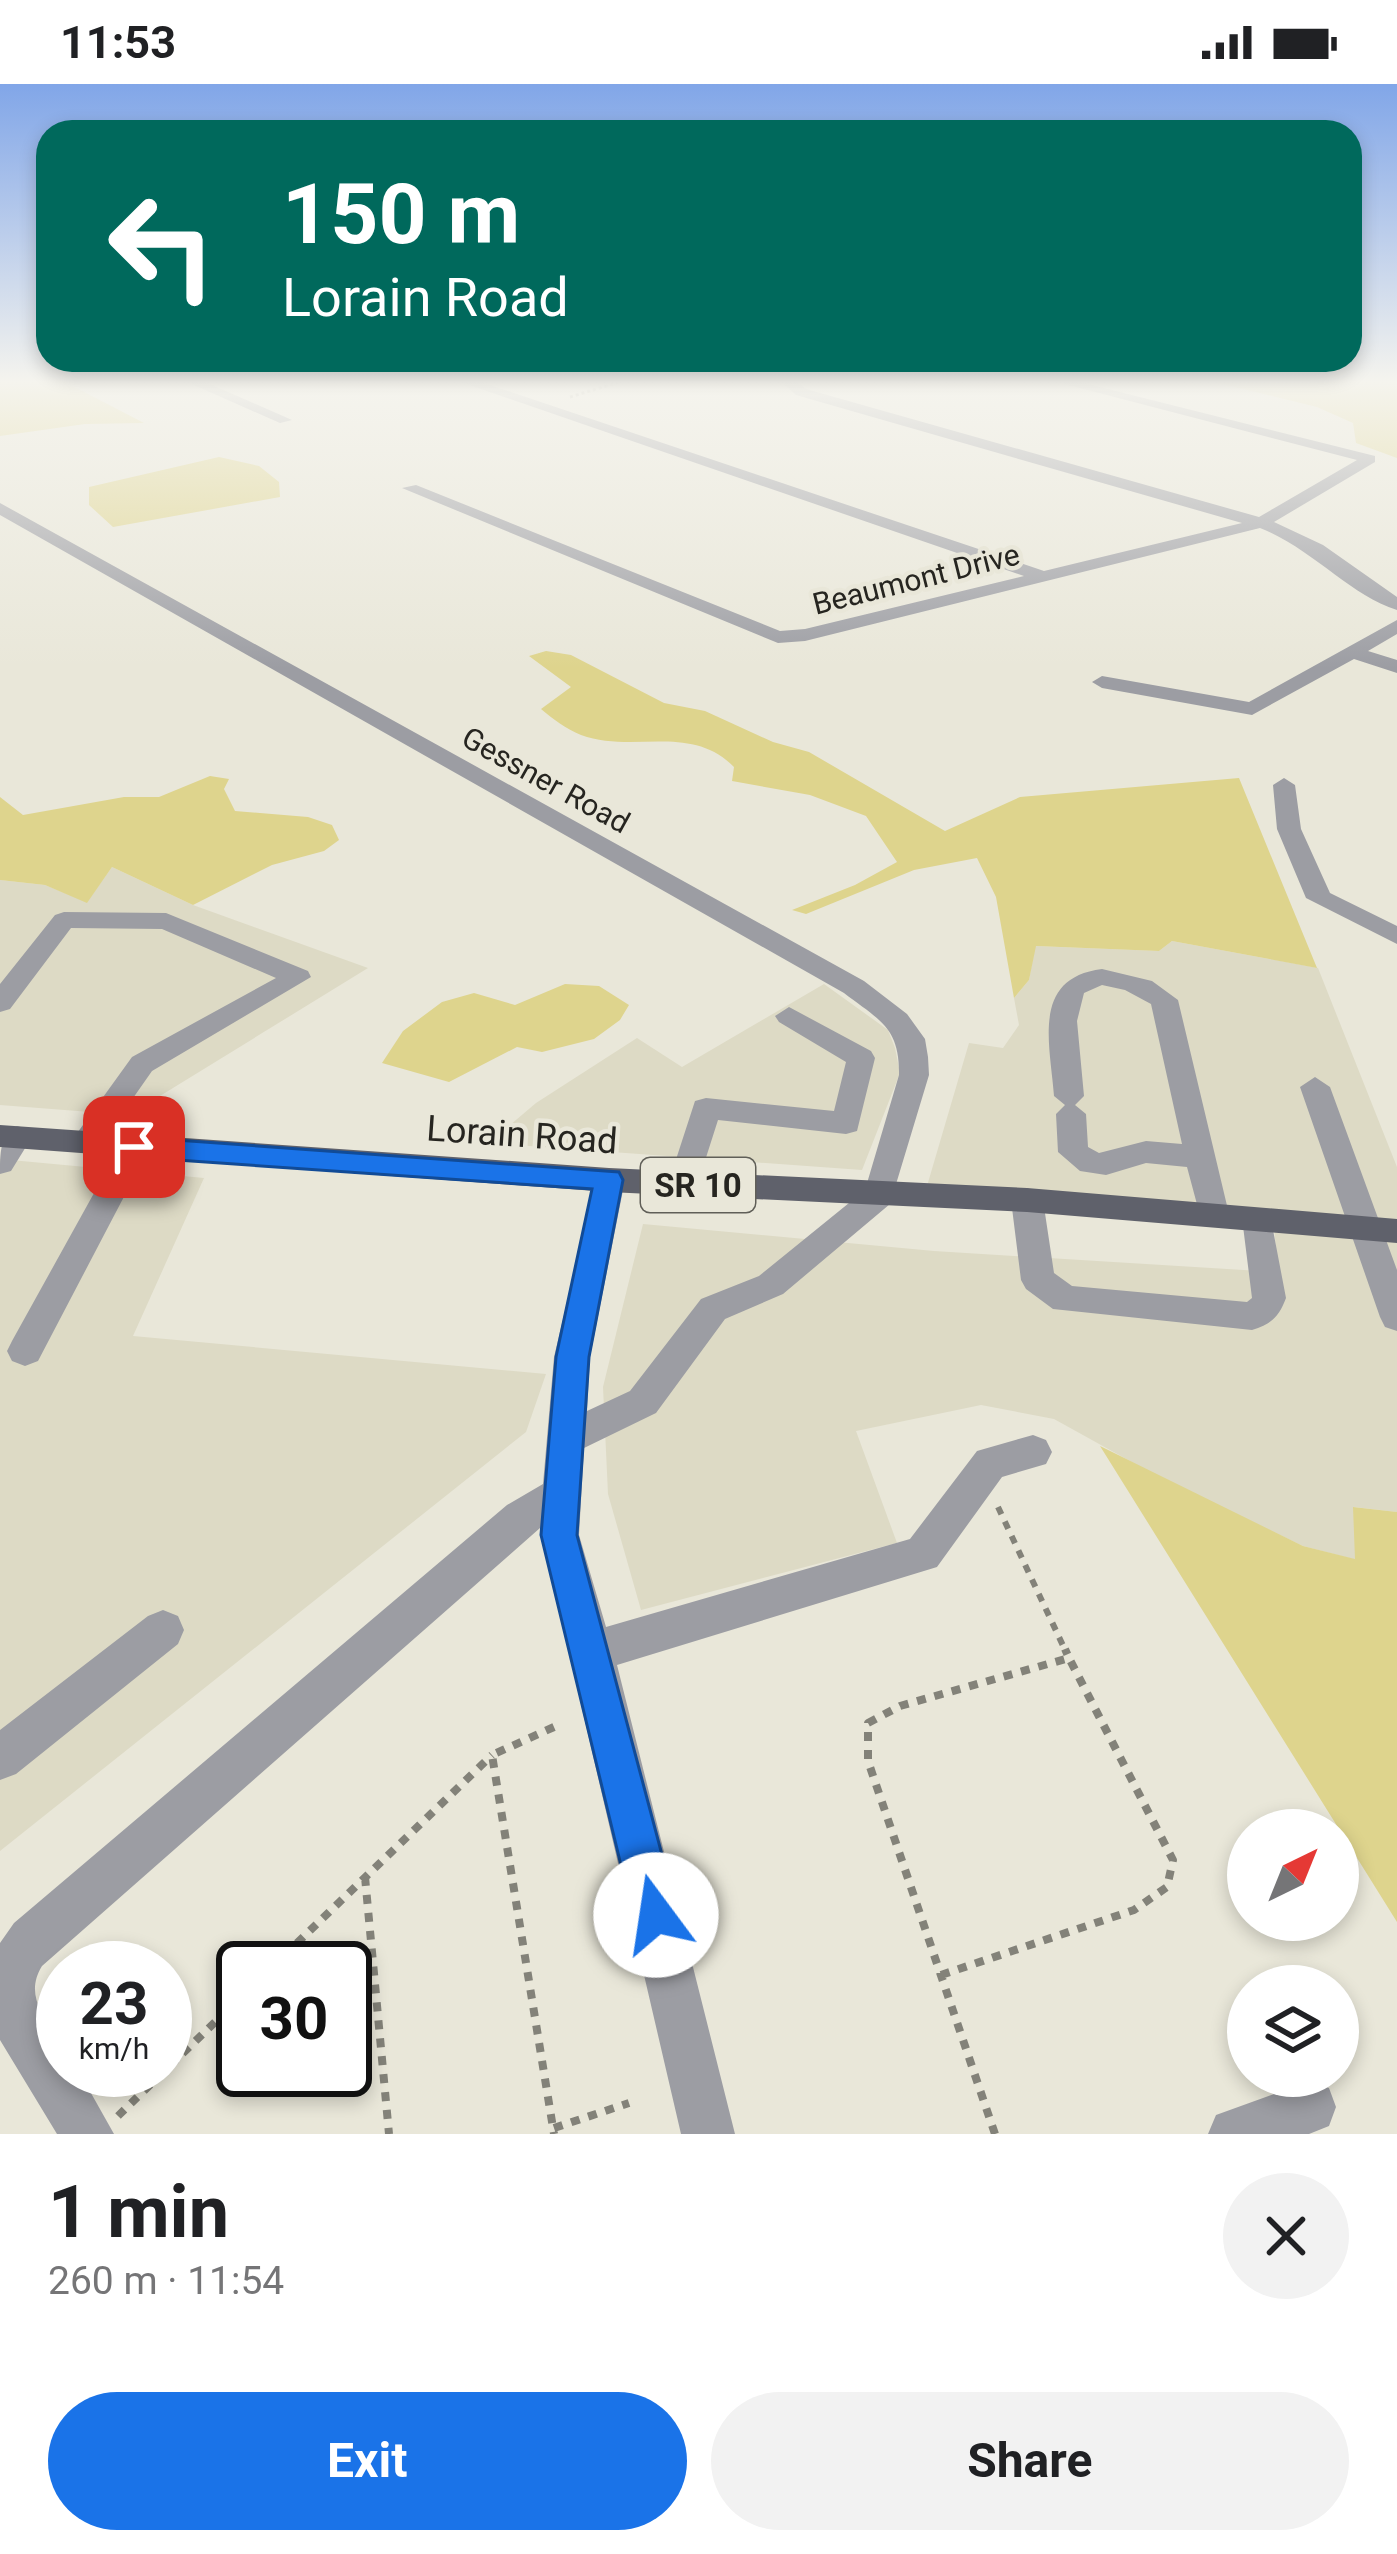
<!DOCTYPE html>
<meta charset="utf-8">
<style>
:root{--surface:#fff;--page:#f2f2f2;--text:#202124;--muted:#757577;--accent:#1a73e8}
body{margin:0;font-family:Roboto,sans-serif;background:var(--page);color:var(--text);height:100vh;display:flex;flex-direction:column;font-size:45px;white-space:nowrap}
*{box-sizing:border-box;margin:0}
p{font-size:39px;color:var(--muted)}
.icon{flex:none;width:66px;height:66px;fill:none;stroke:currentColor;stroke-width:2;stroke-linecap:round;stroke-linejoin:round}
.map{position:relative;height:2050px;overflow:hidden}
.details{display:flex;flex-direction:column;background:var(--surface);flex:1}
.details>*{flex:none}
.guide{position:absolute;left:36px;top:36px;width:1326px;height:252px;border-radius:36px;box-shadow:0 6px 18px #0003;background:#00695c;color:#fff;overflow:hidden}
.needle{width:78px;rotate:43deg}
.tools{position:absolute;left:1227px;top:1725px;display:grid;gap:24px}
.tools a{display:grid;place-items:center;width:132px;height:132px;border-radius:50%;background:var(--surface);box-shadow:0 6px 18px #0003;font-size:60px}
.speed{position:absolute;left:36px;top:1857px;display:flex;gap:24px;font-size:60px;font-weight:700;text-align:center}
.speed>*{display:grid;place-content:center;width:156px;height:156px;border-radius:50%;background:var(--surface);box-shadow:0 6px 18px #0003;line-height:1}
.speed small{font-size:30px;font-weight:400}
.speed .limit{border:6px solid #111;border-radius:18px;background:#fff;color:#111}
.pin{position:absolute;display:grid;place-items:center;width:102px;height:102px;color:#fff;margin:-51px;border-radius:24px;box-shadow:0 6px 18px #0006}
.me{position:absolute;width:132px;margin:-66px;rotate:346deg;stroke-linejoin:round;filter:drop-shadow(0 0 9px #0008)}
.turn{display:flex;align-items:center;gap:42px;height:252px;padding:0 48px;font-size:54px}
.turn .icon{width:156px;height:156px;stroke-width:2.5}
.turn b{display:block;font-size:84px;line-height:102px}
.round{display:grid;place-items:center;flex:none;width:126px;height:126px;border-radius:63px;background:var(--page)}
.summary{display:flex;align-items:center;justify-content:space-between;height:204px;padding:0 48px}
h1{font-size:72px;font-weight:700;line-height:90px}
.action{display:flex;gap:24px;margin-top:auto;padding:24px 48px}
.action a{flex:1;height:138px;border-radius:72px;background:var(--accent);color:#fff;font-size:48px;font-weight:700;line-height:138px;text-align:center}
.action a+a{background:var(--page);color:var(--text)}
.status{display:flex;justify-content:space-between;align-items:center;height:84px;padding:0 60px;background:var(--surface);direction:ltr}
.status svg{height:33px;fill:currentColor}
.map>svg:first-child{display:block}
</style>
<div class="status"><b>11:53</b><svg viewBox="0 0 49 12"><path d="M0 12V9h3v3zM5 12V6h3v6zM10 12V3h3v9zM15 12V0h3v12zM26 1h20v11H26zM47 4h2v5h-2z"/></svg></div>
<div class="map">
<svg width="1397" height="2050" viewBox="0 0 1397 2050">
<rect width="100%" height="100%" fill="#e9e7d9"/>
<path fill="#dddac5" d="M112 783 193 821 368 884 129 1031 0 1021V796L45 801 87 818Z
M1172 857 1318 884 1397 1083V1136L927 1102 969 959 1003 964 1019 941 1014 914 1029 896 1035 862 1159 867Z
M824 900 888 946 895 964 900 989 862 1086 489 1059 536 1019 637 954 682 983Z
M0 1075 204 1094 133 1252 546 1290 526 1348 0 1767Z
M643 1140 934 1167 1278 1188 1274 1143 1397 1154V1428L1354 1423 1357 1476 1303 1462 1166 1397 1054 1335 981 1321 856 1347 897 1459 641 1526 608 1410 603 1303Z"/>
<path fill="#ded48d" d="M0 297H63L144 339 85 340 0 352Z
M1210 297H1397V374L1356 359 1353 339 1317 323Z
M219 373 259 382 279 398 280 413 113 443 89 421V403Z
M546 567 571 571 664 619 705 627 773 658 809 668 945 747 1020 713 1239 694 1317 884 1172 857 1159 867 1036 862 1029 896 1014 914 996 813 977 774 914 786 806 830 792 826 855 801 897 778 866 732 810 711 732 697 734 683C691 639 632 670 581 651 566 645 553 635 541 625L571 603 529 572Z
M210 692 229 695 224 705 235 727 308 733 332 741 339 756 324 767 272 781 193 821 112 783 87 819 45 801 0 796V713L23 731 124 713H159Z
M565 900 599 902 629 921 620 936 594 955 542 968 517 963 449 998 382 979 403 947 442 918 474 909 515 921Z
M1100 1362 1303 1462 1355 1475 1353 1423 1397 1428V1838Z"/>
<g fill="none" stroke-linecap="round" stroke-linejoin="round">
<path stroke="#838279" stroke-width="3" stroke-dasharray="3 3" stroke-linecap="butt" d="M570 313 622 297"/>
<path stroke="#838279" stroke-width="6" stroke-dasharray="8 8" stroke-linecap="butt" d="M998 1423 1066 1568"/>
<path stroke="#838279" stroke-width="8" stroke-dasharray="9 9" stroke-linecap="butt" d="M554 1643 492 1671 554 2050
M365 1793 389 2050
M271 1884 492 1671
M941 1891 1134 1826 1167 1803 1173 1776 1069 1574
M118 2032 243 1911
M554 2044 629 2019
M995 2050 868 1677V1639L900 1622 1069 1574 1065 1565"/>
<path fill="#9c9da3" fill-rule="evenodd" d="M185 297H203L292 336 280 339Z
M458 297H478L1044 487 1242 439 796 311 781 297H796L806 305 1259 433 1357 376 1053 297H1076L1375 372V378L1274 438 1323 461 1397 513V526C1349 511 1313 465 1260 444L805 557 778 559 402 404 416 401 780 547 805 545 1024 492Z
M0 419 864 897 907 930 925 955 928 973 929 991 890 1120 783 1210 725 1235 656 1329 584 1364 579 1451 606 1543 910 1455 977 1367 1033 1351 1046 1356 1052 1368 1046 1380 1002 1393 937 1483 617 1581 735 2050H681L540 1444 42 1882C18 1921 63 1944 63 1986H78L114 2050H57L0 1956V1859L14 1839 507 1421 543 1400 554 1273 598 1088H620L625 1096 590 1273 587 1327 630 1307 701 1215 759 1192 865 1106 899 991C900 943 879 936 844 909L0 431Z
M1397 536V550L1368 567 1397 576V589L1354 575 1252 631 1102 604 1092 598 1102 592 1249 618Z
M1284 694 1295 701 1301 745 1330 809 1397 842V860L1306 814 1277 745 1273 701Z
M64 828 166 829 308 887 311 893 152 987 96 1067H74L70 1059 132 973 276 894 162 845 71 844 10 925 0 928V900L55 831Z
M1102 885 1152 897 1178 916 1229 1130 1224 1139H1202L1187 1083 1146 1079 1106 1091 1080 1087 1058 1068 1056 1030 1065 1021 1054 1012C1050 959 1031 894 1102 885ZM1102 901 1125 906 1151 920 1182 1060 1146 1057 1099 1069 1088 1063 1086 1030 1075 1021 1084 1012 1077 937 1084 909Z
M789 923 871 967 875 974 857 1047 846 1050 718 1036 695 1108H673L668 1100 695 1017 706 1014 834 1027 846 978 779 938 775 932Z
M1315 993 1330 1003 1397 1186V1247L1385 1243 1380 1233 1300 1003Z
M17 1042 28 1045 32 1053 11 1087 0 1090C0 1070 0 1049 17 1042Z
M135 1052 146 1055 150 1063 38 1277 25 1282 12 1277 7 1267 12 1257 124 1055Z
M1027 1104 1038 1108 1043 1116 1054 1189 1072 1202 1247 1218 1252 1214 1242 1134 1247 1125H1269L1286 1214C1279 1233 1271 1240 1252 1246L1053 1225 1026 1205 1021 1196 1011 1116 1016 1108Z
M163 1526 178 1532 184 1546 178 1560 16 1690 0 1696V1646L148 1532Z
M1310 1997 1329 2004 1336 2023 1329 2042 1309 2050H1208L1216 2031Z"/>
<path fill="#5f616b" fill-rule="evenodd" d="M0 1041 609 1084 1027 1104 1397 1135V1159L1027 1128 609 1108 0 1063Z"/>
</g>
<linearGradient id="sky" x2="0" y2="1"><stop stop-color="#81a6e8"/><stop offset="0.51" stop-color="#f5f4ee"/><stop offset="1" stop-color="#f5f4ee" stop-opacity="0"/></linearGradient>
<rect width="1397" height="584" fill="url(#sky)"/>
<path fill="#1a73e8" stroke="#114b97" stroke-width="3" d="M134 1053 619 1088 623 1096 589 1273 577 1451 678 1831 671 1847 656 1853 640 1847 633 1831 541 1451 556 1273 592 1105 134 1073 120 1063Z"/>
<g text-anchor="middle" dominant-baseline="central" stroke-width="9" stroke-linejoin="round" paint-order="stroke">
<g font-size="30" fill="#262520" stroke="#e9e7d9">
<text transform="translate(916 495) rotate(-14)">Beaumont Drive</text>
<text transform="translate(546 696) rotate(29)">Gessner Road</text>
</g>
<rect fill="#e9e7d9" stroke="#605f58" stroke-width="3" x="641" y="1074" width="114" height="54" rx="9"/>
<g font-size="33" font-weight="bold" fill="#262520">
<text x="698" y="1101">SR 10</text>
</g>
<g font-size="36" fill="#262520" stroke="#e9e7d9">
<text transform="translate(522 1051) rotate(4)">Lorain Road</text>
</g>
</g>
</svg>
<div class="tools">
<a><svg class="needle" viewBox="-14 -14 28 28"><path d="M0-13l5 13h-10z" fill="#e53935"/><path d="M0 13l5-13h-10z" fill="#757577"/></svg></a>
<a><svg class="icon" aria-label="layers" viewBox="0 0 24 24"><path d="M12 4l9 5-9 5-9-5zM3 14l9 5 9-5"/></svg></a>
</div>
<div class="speed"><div>23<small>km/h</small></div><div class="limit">30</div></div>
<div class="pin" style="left:134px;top:1063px;background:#d93025"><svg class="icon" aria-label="arrive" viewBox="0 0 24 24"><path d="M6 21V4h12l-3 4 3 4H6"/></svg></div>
<svg class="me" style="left:656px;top:1831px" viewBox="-20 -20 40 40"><circle r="19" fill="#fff"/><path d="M0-13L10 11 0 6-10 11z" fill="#1a73e8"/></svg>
<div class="guide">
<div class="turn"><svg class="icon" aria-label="left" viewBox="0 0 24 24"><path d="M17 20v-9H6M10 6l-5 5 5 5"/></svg><div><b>150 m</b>Lorain Road</div></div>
</div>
</div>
<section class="details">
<div class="summary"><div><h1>1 min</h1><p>260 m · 11:54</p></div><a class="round"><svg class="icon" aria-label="close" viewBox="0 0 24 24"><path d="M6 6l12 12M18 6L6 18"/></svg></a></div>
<div class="action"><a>Exit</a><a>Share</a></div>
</section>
